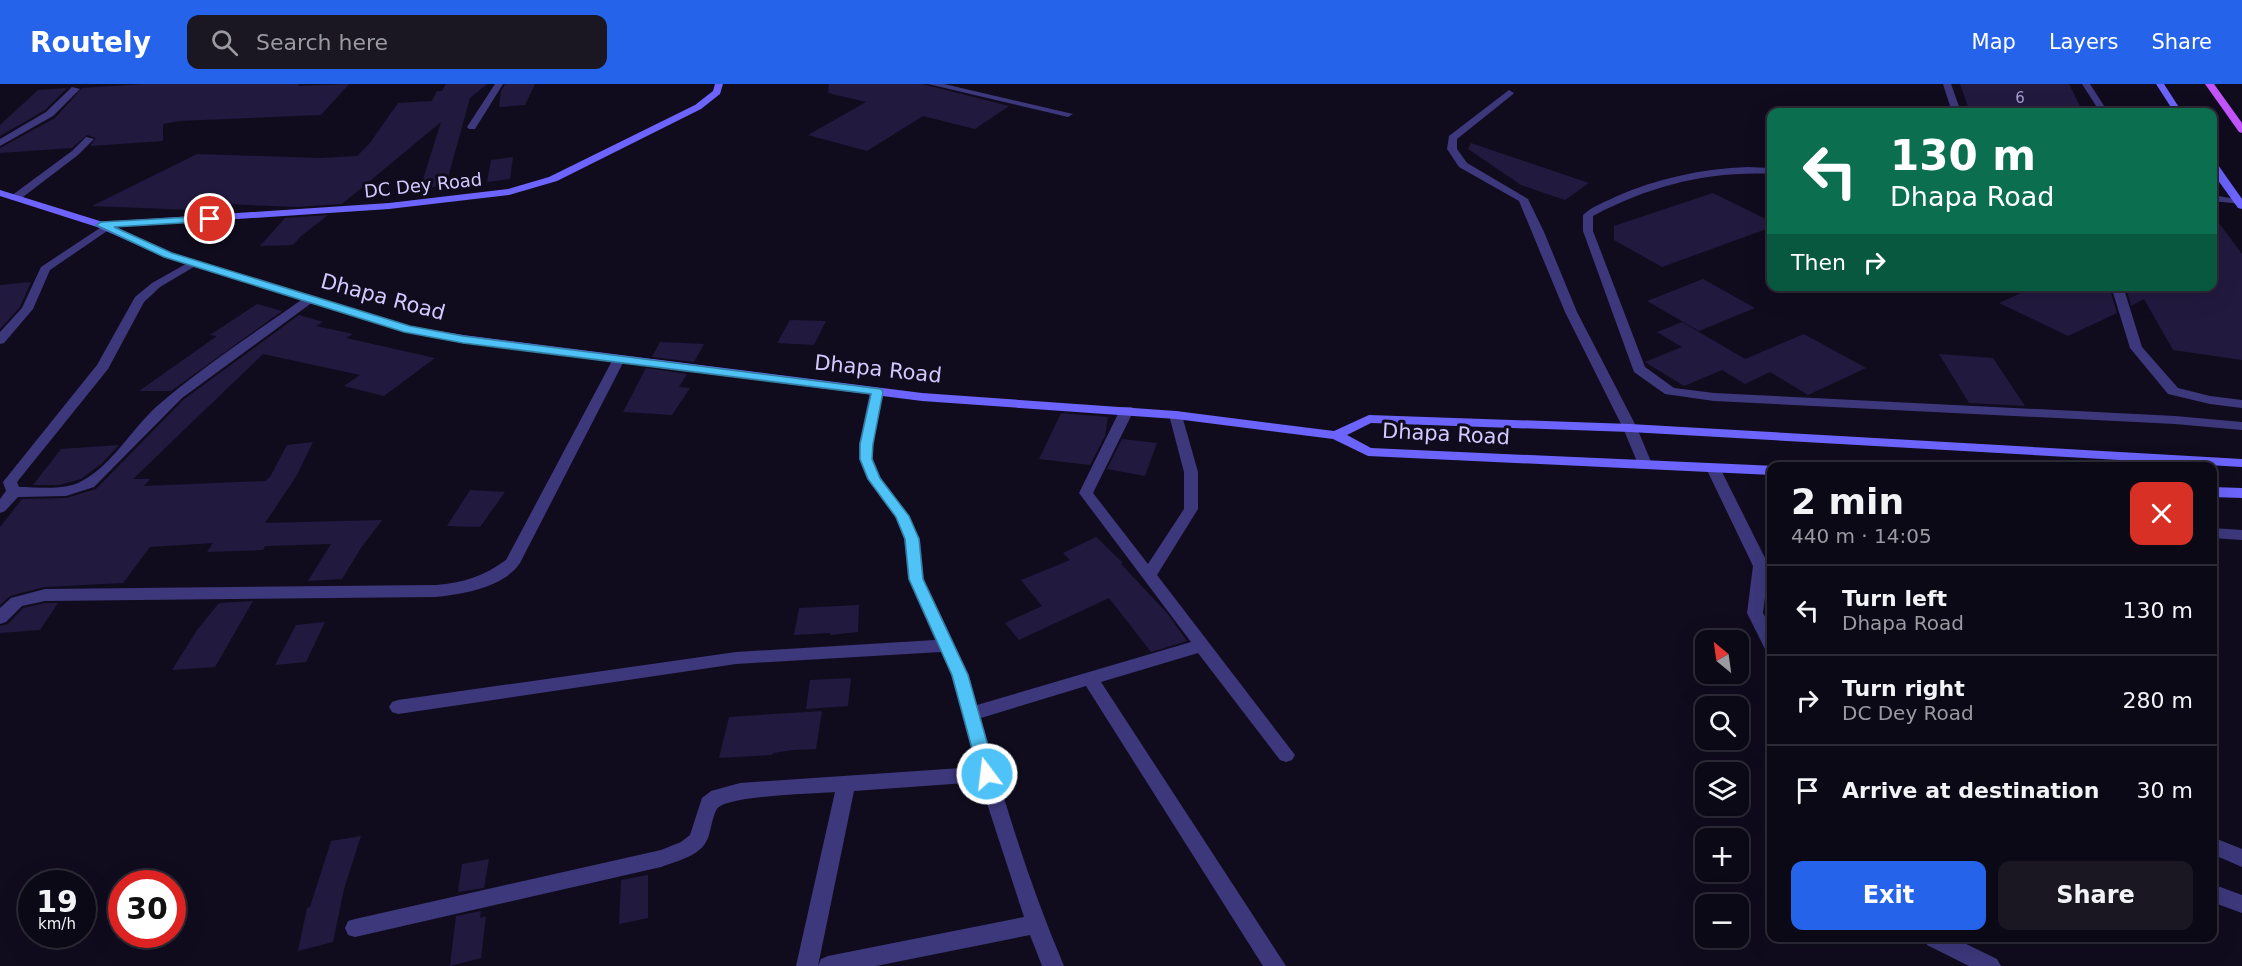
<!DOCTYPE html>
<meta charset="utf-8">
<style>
:root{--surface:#0c0916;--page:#1a1723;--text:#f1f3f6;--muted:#9a9aa1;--line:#2c2a35;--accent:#2563eb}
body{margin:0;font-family:"DejaVu Sans",sans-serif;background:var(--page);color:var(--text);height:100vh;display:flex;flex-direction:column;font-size:22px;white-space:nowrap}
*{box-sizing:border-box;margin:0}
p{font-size:20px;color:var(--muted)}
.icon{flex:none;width:33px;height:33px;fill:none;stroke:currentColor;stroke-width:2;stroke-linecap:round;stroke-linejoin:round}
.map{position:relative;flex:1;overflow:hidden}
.sheet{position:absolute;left:1767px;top:378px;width:450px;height:480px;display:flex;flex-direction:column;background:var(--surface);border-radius:12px;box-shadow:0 6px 24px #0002,0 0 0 2px var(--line)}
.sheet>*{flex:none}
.guide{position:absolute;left:1767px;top:24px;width:450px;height:183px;border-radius:12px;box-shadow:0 6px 24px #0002,0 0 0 2px var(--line);background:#0b6e4f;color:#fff;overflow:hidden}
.needle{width:39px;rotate:331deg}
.buttons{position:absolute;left:1695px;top:546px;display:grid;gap:12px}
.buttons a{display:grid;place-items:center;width:54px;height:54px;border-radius:12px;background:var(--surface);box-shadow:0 6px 24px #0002,0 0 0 2px var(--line);font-size:30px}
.speed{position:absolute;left:18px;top:786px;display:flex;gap:12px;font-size:30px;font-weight:700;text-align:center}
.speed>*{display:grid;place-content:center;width:78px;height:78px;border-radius:50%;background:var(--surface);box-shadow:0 6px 24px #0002,0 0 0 2px var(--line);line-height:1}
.speed small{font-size:15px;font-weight:400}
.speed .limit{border:9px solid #d22;background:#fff;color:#111}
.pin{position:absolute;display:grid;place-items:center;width:51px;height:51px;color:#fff;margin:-26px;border:3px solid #fff;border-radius:50%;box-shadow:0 2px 6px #0007}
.me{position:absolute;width:66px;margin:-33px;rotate:345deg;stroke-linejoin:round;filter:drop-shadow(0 0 4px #0008)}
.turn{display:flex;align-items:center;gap:21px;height:126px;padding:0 24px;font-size:27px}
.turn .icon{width:78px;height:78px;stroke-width:2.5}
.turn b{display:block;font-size:42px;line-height:51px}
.then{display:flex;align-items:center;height:57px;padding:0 24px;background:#0003;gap:12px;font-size:22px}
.round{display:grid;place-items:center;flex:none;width:63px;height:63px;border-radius:12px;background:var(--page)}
.head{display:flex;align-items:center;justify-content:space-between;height:102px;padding:0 24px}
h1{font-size:36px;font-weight:800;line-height:45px}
.cta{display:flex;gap:12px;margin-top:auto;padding:12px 24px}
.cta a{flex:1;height:69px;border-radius:12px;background:var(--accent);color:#fff;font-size:24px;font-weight:800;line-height:69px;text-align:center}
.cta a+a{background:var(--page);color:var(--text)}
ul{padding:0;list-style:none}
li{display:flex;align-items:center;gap:18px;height:90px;padding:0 24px;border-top:2px solid var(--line)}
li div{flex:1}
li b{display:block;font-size:22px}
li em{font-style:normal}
header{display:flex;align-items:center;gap:36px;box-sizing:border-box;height:84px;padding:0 30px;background:var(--accent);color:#fff}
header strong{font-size:28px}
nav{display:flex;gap:33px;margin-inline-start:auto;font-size:21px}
.search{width:420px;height:54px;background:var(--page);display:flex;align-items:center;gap:15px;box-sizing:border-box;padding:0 21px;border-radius:12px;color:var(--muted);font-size:22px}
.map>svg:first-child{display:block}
</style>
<header>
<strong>Routely</strong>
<div class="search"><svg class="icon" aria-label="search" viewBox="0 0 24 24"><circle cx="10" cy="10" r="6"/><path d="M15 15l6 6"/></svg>Search here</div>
<nav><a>Map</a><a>Layers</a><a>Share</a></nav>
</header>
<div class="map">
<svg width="2242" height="882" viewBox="0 0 2242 882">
<rect width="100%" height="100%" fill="#100c1e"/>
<path fill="#22193f" d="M144 0H300L298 2 349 0 321 31 179 37 163 40V57L90 62 96 54 87 51 72 64 0 69V64L55 34 82 4Z
M446 0H487L470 14 446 101 420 105 441 38 342 120 295 123 229 120 224 123 197 122 193 126 92 122 197 70 320 74 357 72 370 59 398 19 432 17 437 7H442Z
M505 0H535L525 21 499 23 501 7Z
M829 0H922L1009 22 975 45 923 32 867 67 808 51 866 18 828 9Z
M1960 0H2069L2083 28H1970Z
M67 4 45 26 0 52V41L38 6Z
M1471 59 1589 99 1565 116 1521 101 1468 65Z
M513 73 510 95 487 98 491 76Z
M1713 109 1772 138V143L1662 183 1614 156V142Z
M2212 130 2242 170V276L2173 266 2144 215 2131 222 2126 202H2212Z
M328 131 301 152 293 161 260 162 285 134Z
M1703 195 1755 224 1699 247 1647 217Z
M31 198 20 223 0 245V201Z
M2036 202H2109L2117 229 2068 252 1999 219Z
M257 220 282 227 171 307H139L217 252 210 251Z
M299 231 323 238 316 242 353 250 346 254 435 274 384 312 344 302 360 291 263 270 133 395H150L144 402 265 397 270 393 287 361 313 358 297 391 265 439 382 436 361 464 342 495 308 497 331 460 265 462 263 466 207 468 213 459 150 463 123 499 44 503 10 512 0 521V443L22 415 66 414 96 405 183 316Z
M790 236 826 237 814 261 777 259Z
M1682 238 1745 275 1804 250 1866 284 1808 311 1770 288 1745 300 1722 286 1684 302 1645 278 1682 263 1657 248Z
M660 258 704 260 694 278 652 273Z
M1939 270 1993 274 2025 322 1969 319Z
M646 284 687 290 679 303 690 304 672 331 623 328Z
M1061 329 1108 333 1105 352 1090 381 1039 375Z
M1122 355 1157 359 1145 392 1107 385Z
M119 361 101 380 81 395 59 401H33L61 365Z
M470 406 505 408 480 443 447 442Z
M1096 453 1123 479 1121 480 1167 529 1187 557 1151 568 1109 514 1019 556 1005 539 1042 522 1021 496 1070 476 1063 469Z
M253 517 215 583 172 586 197 546 219 519Z
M45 519H58L40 546 0 549V542L8 540 23 524Z
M859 521 858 548 830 551V549L794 551 799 524Z
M325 538 306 578 275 581 296 541Z
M851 594 848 622 806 625 810 596Z
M822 627 816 665 793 666 773 669 772 671 719 674 729 633Z
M361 752 344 805 333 858 298 867 307 824 310 823 331 757Z
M489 775 484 804 458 808 462 780Z
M648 791V834L619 840 621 796Z
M481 827 480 834 486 832 481 874 450 882 456 832Z"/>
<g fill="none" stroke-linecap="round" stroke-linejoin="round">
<path fill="#3d387c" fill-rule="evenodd" d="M1943 0H1951L1961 28H1952Z
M2082 0H2090L2108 28H2100Z
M1509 6 1514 9 1512 11 1457 55V65L1467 79 1528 115 1544 148 1577 228 1637 344 1652 380 1650 383 1645 384 1638 380 1623 344 1565 228 1519 117 1459 83 1447 65 1449 52Z
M1748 83 1772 84V90C1707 87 1650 102 1593 132V147L1645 283 1674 304 1714 309 2175 332 2242 338V346L2175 340 1714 317 1665 310 1634 288 1583 147V131C1591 123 1605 118 1615 113 1658 94 1701 85 1748 83Z
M2212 111 2242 116V120L2212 117Z
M2111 202H2123L2142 263 2178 304 2210 312 2242 316V324L2210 320 2168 310 2130 264Z
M1713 379 1720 384 1769 482 1763 529 1772 546V569L1766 567 1747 529 1753 482 1706 384Z
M2212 444 2242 446V456L2212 454Z
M2212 753 2242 765V783L2212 770Z
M2212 800 2242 811V829L2212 818Z
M1924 854H1954L1997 875 2001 882H1969L1927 861Z"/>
<path fill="#3d387c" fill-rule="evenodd" d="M495 0H503L475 45H469L467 43Z
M928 0H944L1073 30 1068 33Z
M72 3 80 5 53 32 0 62V55L46 28Z
M86 53 94 55 78 71 19 116H11V112L72 67Z
M106 140 110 141V145L50 186 33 225 4 259 0 260V248L22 224 41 183Z
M193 176 197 177V181L160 203 144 218 108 285 17 398 19 403C39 403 64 407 82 397 112 381 131 346 156 323 203 282 256 248 307 212H315L317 215 182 314 94 403 66 412 18 413 5 427 0 429V415L6 407 3 398 97 281 135 213 152 199Z
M619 271 625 275 520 479C503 504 463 510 436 513L45 517 22 522 6 538 0 540V524L11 514 45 505 436 501C463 499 484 492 506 476L613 275Z
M877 304 884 308 873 360V375L881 394 907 429 920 455 924 495 969 591 977 621 1191 558 1079 409 1120 326 1122 323H1132L1134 326 1093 409 1148 480 1184 425V388L1169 331 1176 327 1181 328 1198 388V425L1157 491 1295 671 1292 676 1286 678 1280 676 1198 569 1101 598 1286 882H1263L1086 602 981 634C1004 718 1030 802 1064 882H1042L1030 851 876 882H796L835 708C815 710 726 711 717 725 713 731 711 744 709 751 703 772 679 776 661 783L355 853 348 851 345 844 348 837 355 835 661 766 681 758 690 751 702 714 711 707 740 699 976 683 951 591 941 568 736 580 398 630 392 628 389 623 392 618 398 616 736 568 935 556 908 495 904 455 895 433 867 395 859 375V360L870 308ZM980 698 1024 833 828 872 821 875 818 882 854 707Z"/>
<path fill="#6c64fc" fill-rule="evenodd" d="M715 0H723L720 10 701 25 557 97 509 111 389 125 116 143 172 169 410 242 463 251 922 309 1176 327 1334 347 1369 331 1630 340 2242 375V383L1630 348 1371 339 1347 351 1371 364 1776 382H1772V391L1368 372 1333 355 1176 335 922 317 463 259 404 248 164 173 97 143 0 112V106L103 138 389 119 508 105 549 93 695 21 713 7Z
M2156 0H2164L2182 28H2174Z
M2212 77 2216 78 2242 115V125L2238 124 2212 88Z
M2212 403 2242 404V414L2212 413Z"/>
<path fill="#c254fb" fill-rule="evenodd" d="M2205 0H2214L2242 39V49L2239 48Z"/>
</g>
<path fill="#4fc3f7" stroke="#337fa1" stroke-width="1.5" d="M210 132 214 133V137L114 143 172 169 410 242 463 252 881 305 883 308 873 360 872 375 880 394 909 432 919 455 923 495 968 591 996 690 993 695 987 697 982 695 979 690 952 591 909 495 905 455 896 433 868 395 860 375V360L871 310 463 259 404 248 164 173 96 141 101 138Z"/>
<g text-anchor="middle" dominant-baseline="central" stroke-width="6" stroke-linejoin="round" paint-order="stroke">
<g font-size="15" fill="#a69ece">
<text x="2020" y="14">6</text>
</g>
<g font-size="18" fill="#d2cafe" stroke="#100c1e">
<text transform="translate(423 101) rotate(-6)">DC Dey Road</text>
</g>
<g font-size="21" fill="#d2cafe" stroke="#100c1e">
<text transform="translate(383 213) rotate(15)">Dhapa Road</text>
<text transform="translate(878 285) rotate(6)">Dhapa Road</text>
<text transform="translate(1446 350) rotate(3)">Dhapa Road</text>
</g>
</g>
</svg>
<div class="buttons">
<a><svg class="needle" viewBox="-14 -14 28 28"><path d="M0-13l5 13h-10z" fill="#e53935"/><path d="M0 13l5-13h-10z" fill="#9a9aa1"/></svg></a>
<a><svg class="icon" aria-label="search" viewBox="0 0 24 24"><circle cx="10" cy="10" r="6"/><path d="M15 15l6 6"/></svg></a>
<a><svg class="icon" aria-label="layers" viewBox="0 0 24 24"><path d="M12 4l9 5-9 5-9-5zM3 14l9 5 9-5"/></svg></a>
<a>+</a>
<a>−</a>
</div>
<div class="speed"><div>19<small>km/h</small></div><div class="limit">30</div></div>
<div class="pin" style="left:210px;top:135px;background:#d93025"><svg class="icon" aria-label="arrive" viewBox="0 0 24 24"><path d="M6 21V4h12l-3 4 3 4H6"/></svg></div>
<svg class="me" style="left:987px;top:690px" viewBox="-20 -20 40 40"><circle r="17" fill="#4fc3f7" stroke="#fff" stroke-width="3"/><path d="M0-11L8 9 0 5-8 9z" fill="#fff"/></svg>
<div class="guide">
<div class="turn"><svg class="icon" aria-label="left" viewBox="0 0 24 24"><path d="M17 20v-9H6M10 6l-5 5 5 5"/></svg><div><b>130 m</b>Dhapa Road</div></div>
<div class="then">Then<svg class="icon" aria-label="right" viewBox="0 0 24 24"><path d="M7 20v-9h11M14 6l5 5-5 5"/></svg></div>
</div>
<section class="sheet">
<div class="head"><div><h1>2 min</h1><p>440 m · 14:05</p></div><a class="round" style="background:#d93025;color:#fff"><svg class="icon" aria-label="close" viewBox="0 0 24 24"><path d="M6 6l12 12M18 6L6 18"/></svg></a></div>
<ul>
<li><svg class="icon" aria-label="left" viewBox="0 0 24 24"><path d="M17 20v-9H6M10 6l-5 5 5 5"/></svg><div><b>Turn left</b><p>Dhapa Road</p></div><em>130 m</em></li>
<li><svg class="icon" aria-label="right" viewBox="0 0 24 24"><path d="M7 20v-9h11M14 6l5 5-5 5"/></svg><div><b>Turn right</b><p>DC Dey Road</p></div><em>280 m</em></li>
<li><svg class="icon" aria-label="arrive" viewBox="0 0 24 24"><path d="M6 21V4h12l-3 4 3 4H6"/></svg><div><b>Arrive at destination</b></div><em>30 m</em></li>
</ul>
<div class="cta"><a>Exit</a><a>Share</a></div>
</section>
</div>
